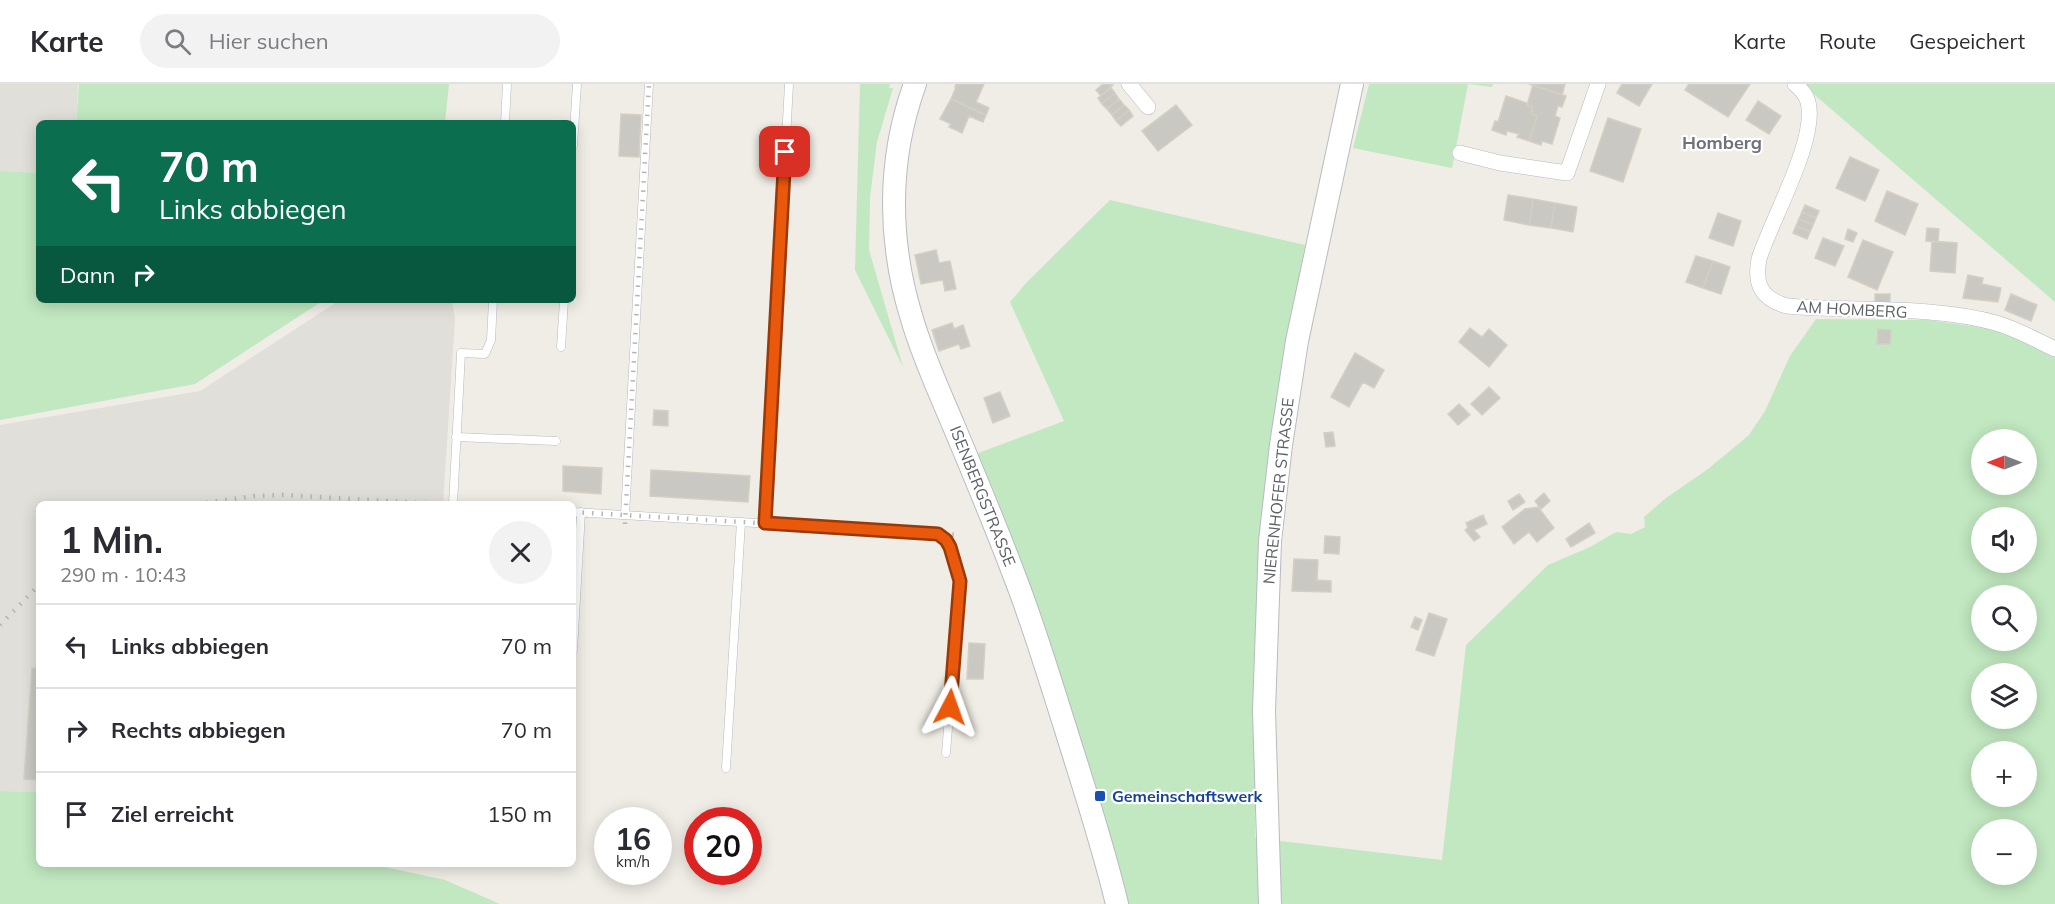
<!DOCTYPE html>
<html lang="de">
<meta charset="utf-8">
<style>
:root{--surface:#fff;--page:#f2f2f3;--text:#2b2b33;--muted:#7c7c81;--line:#e1e1e2}
body{margin:0;font-family:Mulish,sans-serif;background:var(--page);color:var(--text);height:100vh;display:flex;flex-direction:column;font-size:22px;white-space:nowrap}
*{box-sizing:border-box;margin:0}
p{font-size:20px;color:var(--muted)}
.icon{flex:none;width:33px;height:33px;fill:none;stroke:currentColor;stroke-width:2;stroke-linecap:round;stroke-linejoin:round}
.map{position:relative;flex:1;overflow:hidden}
.sheet{position:absolute;left:36px;top:417px;width:540px;height:366px;display:flex;flex-direction:column;background:var(--surface);border-radius:9px;box-shadow:0 3px 15px #0003}
.sheet>*{flex:none}
.guide{position:absolute;left:36px;top:36px;width:540px;height:183px;border-radius:9px;box-shadow:0 3px 15px #0003;background:#0b6e4f;color:#fff;overflow:hidden}
.needle{width:39px;rotate:270deg}
.controls{position:absolute;left:1971px;top:345px;display:grid;gap:12px}
.controls a{display:grid;place-items:center;width:66px;height:66px;border-radius:50%;background:var(--surface);box-shadow:0 3px 15px #0003;font-size:30px}
.speed{position:absolute;left:594px;top:723px;display:flex;gap:12px;font-size:30px;font-weight:700;text-align:center}
.speed>*{display:grid;place-content:center;width:78px;height:78px;border-radius:50%;background:var(--surface);box-shadow:0 3px 15px #0003;line-height:1}
.speed small{font-size:15px;font-weight:400}
.speed .limit{border:9px solid #d22;background:#fff;color:#111}
.pin{position:absolute;display:grid;place-items:center;width:51px;height:51px;color:#fff;margin:-26px;border-radius:12px;box-shadow:0 3px 9px #0006}
.me{position:absolute;width:66px;margin:-33px;rotate:4deg;stroke-linejoin:round;filter:drop-shadow(0 0 4px #0008)}
.turn{display:flex;align-items:center;gap:21px;height:126px;padding:0 24px;font-size:27px}
.turn .icon{width:78px;height:78px;stroke-width:2.5}
.turn b{display:block;font-size:42px;line-height:51px}
.then{display:flex;align-items:center;height:57px;padding:0 24px;background:#0003;gap:12px;font-size:22px}
.round{display:grid;place-items:center;flex:none;width:63px;height:63px;border-radius:32px;background:var(--page)}
.overview{display:flex;align-items:center;justify-content:space-between;height:102px;padding:0 24px}
h1{font-size:36px;font-weight:700;line-height:45px}
ul{padding:0;list-style:none}
li{display:flex;align-items:center;gap:18px;height:84px;padding:0 24px;border-top:2px solid var(--line)}
li div{flex:1}
li b{display:block;font-size:22px}
li em{font-style:normal}
header{display:flex;align-items:center;gap:36px;box-sizing:border-box;height:84px;padding:0 30px;background:var(--surface);border-bottom:2px solid var(--line)}
header strong{font-size:28px}
nav{display:flex;gap:33px;margin-inline-start:auto;font-size:21px}
.search{width:420px;height:54px;background:var(--page);display:flex;align-items:center;gap:15px;box-sizing:border-box;padding:0 21px;border-radius:33px;color:var(--muted);font-size:22px}
.map>svg:first-child{display:block}
</style>
<header>
<strong>Karte</strong>
<div class="search"><svg class="icon" aria-label="search" viewBox="0 0 24 24"><circle cx="10" cy="10" r="6"/><path d="M15 15l6 6"/></svg>Hier suchen</div>
<nav><a>Karte</a><a>Route</a><a>Gespeichert</a></nav>
</header>
<div class="map">
<svg width="2055" height="820" viewBox="0 0 2055 820">
<rect width="100%" height="100%" fill="#efede5"/>
<path fill="#e0dfd9" d="M0 0H78L76 39H39V89L0 87Z
M340 216H452L455 236 443 420H39V708L0 707V341L200 307Z"/>
<path fill="#c1e8c0" fill-rule="evenodd" d="M79 0H449L445 39H76Z
M860 0H890L889 4H893L877 58 870 113 869 166 903 283 855 186Z
M1369 0H1493L1492 3 1468 0 1452 84 1353 64Z
M1802 0H2055V218Z
M0 87 39 89V216H324L195 300 0 336Z
M1110 116 1305 161 1292 233 1255 608V754L1442 776 1466 561 1548 481 1590 463 1616 448 1631 450 1645 443 1644 433 1666 414 1708 385 1749 351 1765 327 1790 272 1816 235 1928 236 1993 245 2055 270V820H1125L973 371 1064 337 1010 218 1026 199ZM1982 356H2026V400H1982ZM1982 434H2026V478H1982ZM1982 512H2026V556H1982ZM1982 590H2026V634H1982ZM1982 668H2026V712H1982ZM1982 746H2026V790H1982Z
M0 707 39 708V780H371L445 796 500 820H0Z"/>
<path fill="#cac8c2" stroke="#d4cfc3" stroke-width="1.5" d="M956 0H984L976 18 989 24 986 31 951 15 956 3H955Z
M1103 0 1113 1 1101 12 1096 6Z
M1529 0H1565L1562 11Z
M1622 0H1652L1639 22 1617 9Z
M1689 0H1750L1728 33 1685 6Z
M1533 1 1566 12 1562 23 1558 22 1555 32 1560 34 1552 60 1542 57 1541 61 1529 57 1537 32 1531 30 1533 23 1527 21Z
M1111 4 1115 9 1102 20 1098 14Z
M1115 9 1119 15 1107 25 1102 20Z
M1506 12 1527 19V21L1533 23 1531 30 1537 32 1529 57 1517 53 1519 50 1507 47 1506 51 1492 46 1495 37 1498 38Z
M951 15 986 31 983 38 969 32 962 49 949 43 951 40 940 35Z
M1119 15 1124 21 1112 31 1107 25Z
M1758 17 1781 32 1769 50 1746 36Z
M1124 21 1129 26 1116 37 1112 31Z
M1176 21 1192 41 1158 67 1142 47Z
M1129 26 1133 32 1121 42 1116 37Z
M621 30 641 31 639 73 619 72Z
M1608 34 1641 45 1623 98 1590 87Z
M1850 73 1879 86 1865 117 1836 104Z
M1887 107 1918 120 1905 151 1875 137Z
M1508 111 1533 115 1529 141 1504 136Z
M1533 115 1555 119 1551 144 1529 141Z
M1555 119 1577 123 1573 148 1551 144Z
M1805 121 1819 127 1816 134 1802 128Z
M1802 128 1816 134 1813 141 1799 135Z
M1718 129 1741 137 1733 162 1709 154Z
M1799 135 1813 141 1810 148 1796 142Z
M1796 142 1810 148 1807 155 1793 149Z
M1927 144 1939 145 1938 158 1926 157Z
M1848 145 1857 149 1853 158 1845 155Z
M1823 154 1844 162 1835 182 1815 174Z
M1863 156 1893 168 1877 206 1848 193Z
M1932 157 1957 159 1955 189 1930 187Z
M936 166 939 179 950 177 956 205 945 207 943 196 921 200 915 171Z
M1696 172 1713 177 1703 204 1686 198Z
M1713 177 1730 183 1721 210 1703 204Z
M1968 191 1983 194 1982 200 2001 204 1998 218 1963 214Z
M1875 210H1890V218H1875Z
M2011 210 2037 221 2031 237 2005 226Z
M952 239 954 245 963 241 970 262 961 265 959 260 939 267 932 246Z
M1470 244 1482 253 1489 245 1507 261 1489 283 1459 258Z
M1878 245 1891 246 1890 260H1877Z
M1355 269 1384 286 1374 304 1363 298 1349 323 1331 313Z
M1489 303 1500 314 1482 331 1471 320Z
M1000 308 1010 332 993 339 984 314Z
M1459 320 1470 331 1458 341 1448 330Z
M654 326 668 327V342L653 341Z
M1333 348 1335 362 1326 363 1324 349Z
M563 382 602 384 601 410 563 407Z
M651 386 750 392 748 418 650 412Z
M1544 409 1550 417 1541 425 1535 417Z
M1519 410 1525 418 1513 426 1508 417Z
M1538 423 1554 444 1537 458 1529 448 1514 460 1502 443 1525 425Z
M1483 431 1487 440 1474 446 1480 453 1474 457 1465 446 1468 444 1466 439Z
M1589 439 1595 449 1571 463 1566 455Z
M1325 452 1340 453 1339 470 1324 469Z
M1294 475 1318 476 1317 496 1331 497V508L1292 507Z
M1429 529 1447 535 1434 572 1416 566Z
M1415 533 1422 536 1418 546 1411 543Z
M969 559 985 560 983 595H967Z
M32 584 39 585V696L24 695Z"/>
<g fill="none" stroke-linecap="round" stroke-linejoin="round">
<g stroke="#b7babf" stroke-width="9">
<path id="lane" d="M505 39 507 0
M573 62 577 0
M561 263 564 216
M456 353 556 357
M453 420 461 269 485 270 491 256 493 216
M573 428 938 450 946 456 950 463 960 497 946 669
M625 431 649 0
M765 439 789 0
M573 566 581 428
M726 684 741 438"/>
</g>
<g stroke="#b7babf" stroke-width="16">
<path id="street" d="M1129 0 1148 23
M1795 0C1801 5 1806 10 1808 18 1818 55 1771 136 1759 175 1754 201 1762 215 1787 222 1854 228 1931 221 1996 239 2017 245 2036 256 2055 265
M1460 69 1500 79 1567 89 1598 0"/>
</g>
<g stroke="#b8bbc1" stroke-width="24">
<path id="secondary" d="M915 0C887 77 888 158 912 235 923 273 940 309 955 345 976 395 997 445 1016 496 1035 545 1050 596 1066 646 1084 704 1103 761 1117 820
M1270 820 1264 627 1270 457 1281 361 1297 257 1352 0"/>
</g>
<use href="#lane" stroke="#fff" stroke-width="8"/>
<use href="#street" stroke="#fff" stroke-width="15"/>
<use href="#secondary" stroke="#fff" stroke-width="22"/>
<path stroke="#b4b5b6" stroke-width="4.5" stroke-dasharray="1.5 8" stroke-linecap="butt" d="M197 420 254 412 283 411 442 420
M573 428 959 451
M625 440 649 0
M0 541 39 501"/>
</g>
<g fill="none" stroke-linecap="round" stroke-linejoin="round">
<g stroke="#983908" stroke-width="15">
<path id="route" d="M785 68 765 439 938 450 946 456 950 463 960 497 950 623"/>
</g>
<use href="#route" stroke="#ea580c" stroke-width="10"/>
</g>
<rect fill="#1a4fb4" stroke="#fff" stroke-width="2" x="1094" y="706" width="12" height="12" rx="3"/>
<g text-anchor="middle" dominant-baseline="central" stroke-width="4.5" stroke-linejoin="round" paint-order="stroke">
<g font-size="16" fill="#5c6166" stroke="#fff">
<text transform="translate(1852 225) rotate(3)">AM HOMBERG</text>
<text transform="translate(1278 407) rotate(-84)">NIERENHOFER STRASSE</text>
<text transform="translate(983 412) rotate(68)">ISENBERGSTRASSE</text>
</g>
<g font-size="16" font-weight="bold" fill="#164399" stroke="#fff" text-anchor="start">
<text x="1112" y="712">Gemeinschaftswerk</text>
</g>
<g font-size="18" font-weight="bold" fill="#6d7378" stroke="#fff">
<text x="1722" y="58">Homberg</text>
</g>
</g>
</svg>
<div class="controls">
<a><svg class="needle" viewBox="-14 -14 28 28"><path d="M0-13l5 13h-10z" fill="#e53935"/><path d="M0 13l5-13h-10z" fill="#7c7c81"/></svg></a>
<a><svg class="icon" aria-label="sound" viewBox="0 0 24 24"><path d="M4 9h4l5-4v14l-5-4H4zM17 9q2 3 0 6"/></svg></a>
<a><svg class="icon" aria-label="search" viewBox="0 0 24 24"><circle cx="10" cy="10" r="6"/><path d="M15 15l6 6"/></svg></a>
<a><svg class="icon" aria-label="layers" viewBox="0 0 24 24"><path d="M12 4l9 5-9 5-9-5zM3 14l9 5 9-5"/></svg></a>
<a>+</a>
<a>−</a>
</div>
<div class="speed"><div>16<small>km/h</small></div><div class="limit">20</div></div>
<div class="pin" style="left:785px;top:68px;background:#d93025"><svg class="icon" aria-label="arrive" viewBox="0 0 24 24"><path d="M6 21V4h12l-3 4 3 4H6"/></svg></div>
<svg class="me" style="left:950px;top:623px" viewBox="-20 -20 40 40"><path d="M0-17L14 15 0 8-14 15z" fill="#ea580c" stroke="#fff" stroke-width="4"/></svg>
<div class="guide">
<div class="turn"><svg class="icon" aria-label="left" viewBox="0 0 24 24"><path d="M17 20v-9H6M10 6l-5 5 5 5"/></svg><div><b>70 m</b>Links abbiegen</div></div>
<div class="then">Dann<svg class="icon" aria-label="right" viewBox="0 0 24 24"><path d="M7 20v-9h11M14 6l5 5-5 5"/></svg></div>
</div>
<section class="sheet">
<div class="overview"><div><h1>1 Min.</h1><p>290 m · 10:43</p></div><a class="round"><svg class="icon" aria-label="close" viewBox="0 0 24 24"><path d="M6 6l12 12M18 6L6 18"/></svg></a></div>
<ul>
<li><svg class="icon" aria-label="left" viewBox="0 0 24 24"><path d="M17 20v-9H6M10 6l-5 5 5 5"/></svg><div><b>Links abbiegen</b></div><em>70 m</em></li>
<li><svg class="icon" aria-label="right" viewBox="0 0 24 24"><path d="M7 20v-9h11M14 6l5 5-5 5"/></svg><div><b>Rechts abbiegen</b></div><em>70 m</em></li>
<li><svg class="icon" aria-label="arrive" viewBox="0 0 24 24"><path d="M6 21V4h12l-3 4 3 4H6"/></svg><div><b>Ziel erreicht</b></div><em>150 m</em></li>
</ul>
</section>
</div>
